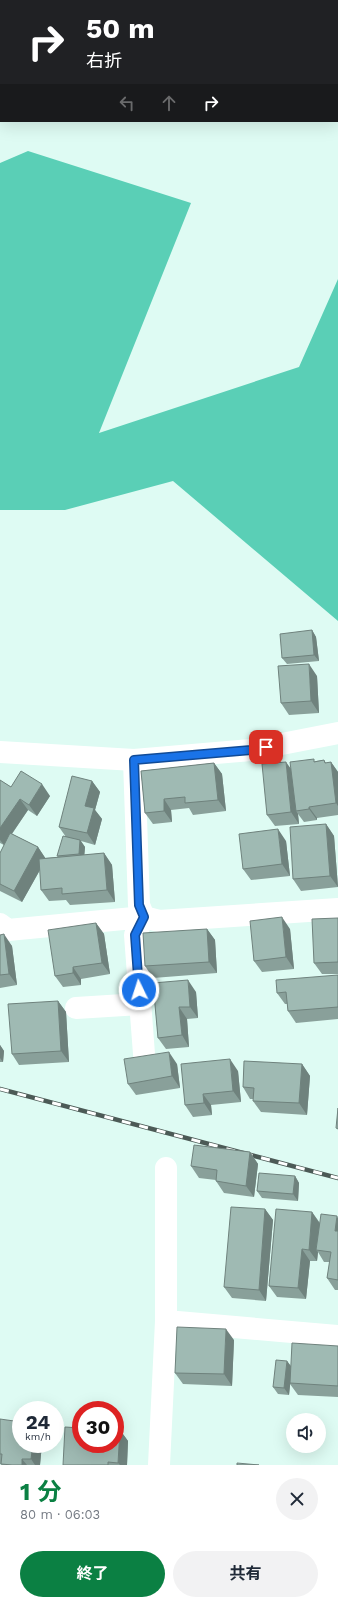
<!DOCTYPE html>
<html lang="ja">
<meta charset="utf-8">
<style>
:root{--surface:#fff;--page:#f2f2f3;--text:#1f2937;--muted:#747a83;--accent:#0b8043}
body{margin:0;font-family:"Work Sans","Noto Sans JP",sans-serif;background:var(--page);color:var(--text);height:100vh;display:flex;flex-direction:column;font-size:15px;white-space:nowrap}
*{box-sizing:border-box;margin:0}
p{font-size:13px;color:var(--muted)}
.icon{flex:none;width:22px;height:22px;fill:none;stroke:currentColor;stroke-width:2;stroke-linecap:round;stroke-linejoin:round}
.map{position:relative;height:1465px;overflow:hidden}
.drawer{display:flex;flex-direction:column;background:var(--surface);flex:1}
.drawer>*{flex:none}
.hud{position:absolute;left:0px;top:0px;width:338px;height:122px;box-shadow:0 4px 16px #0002;background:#202124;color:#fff;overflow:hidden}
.controls{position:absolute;left:286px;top:1413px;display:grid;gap:8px}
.controls a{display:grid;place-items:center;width:40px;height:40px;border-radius:50%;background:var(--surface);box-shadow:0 4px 16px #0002;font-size:20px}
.speed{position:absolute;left:12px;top:1401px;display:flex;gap:8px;font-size:20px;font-weight:700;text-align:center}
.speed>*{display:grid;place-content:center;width:52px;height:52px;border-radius:50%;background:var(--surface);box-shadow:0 4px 16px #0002;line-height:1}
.speed small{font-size:10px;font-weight:400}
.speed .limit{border:6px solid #d22;background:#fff;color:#111}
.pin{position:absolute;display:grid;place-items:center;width:34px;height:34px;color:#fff;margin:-17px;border-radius:8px;box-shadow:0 2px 6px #0006}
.me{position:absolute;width:44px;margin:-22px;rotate:356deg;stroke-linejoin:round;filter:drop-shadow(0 0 3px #0008)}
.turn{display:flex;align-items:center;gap:14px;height:84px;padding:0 20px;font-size:18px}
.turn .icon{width:52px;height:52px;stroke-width:2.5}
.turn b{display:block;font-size:28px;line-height:34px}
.lanes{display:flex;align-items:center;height:38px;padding:0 20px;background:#0003;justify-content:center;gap:20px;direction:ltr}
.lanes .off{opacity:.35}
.round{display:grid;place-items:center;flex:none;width:42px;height:42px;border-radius:21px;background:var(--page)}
.headline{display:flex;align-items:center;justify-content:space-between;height:68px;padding:0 20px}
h1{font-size:24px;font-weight:700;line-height:30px;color:var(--accent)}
.primary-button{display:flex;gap:8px;margin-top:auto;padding:8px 20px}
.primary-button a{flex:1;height:46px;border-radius:24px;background:var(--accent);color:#fff;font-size:16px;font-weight:700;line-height:46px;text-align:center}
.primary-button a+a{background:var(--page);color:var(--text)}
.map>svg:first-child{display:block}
</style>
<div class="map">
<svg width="338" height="1465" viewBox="0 0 338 1465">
<rect width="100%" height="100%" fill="#defbf3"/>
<path fill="#5acfb6" d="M28 151 191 203 99 433 299 367 338 279V621L173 481 65 510H0V163Z"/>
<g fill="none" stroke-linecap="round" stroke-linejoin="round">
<path stroke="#fff" stroke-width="22" d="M134 760 139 905 144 917 159 921 338 909
M144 917 135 935 144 1054
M0 924 8 930 144 917
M76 1008 140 1004
M166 1321 338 1336
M159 1465 166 1321V1168"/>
<path stroke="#fff" stroke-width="22" d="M0 752 134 760 251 750 338 733"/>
<g stroke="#4c5a56" stroke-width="4.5">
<path id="rail" d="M0 1089 338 1178"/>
</g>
<use href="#rail" stroke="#fff" stroke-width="3" stroke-dasharray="9" stroke-linecap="butt"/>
</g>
<path fill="#89a09a" d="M312 630 316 637 319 661 287 664 282 658Z
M317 676 319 713 289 715 281 703Z
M324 760 326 763 331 762 338 772V815L317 818V820L304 822 298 814 299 824 275 826 267 815 290 768 316 761Z
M214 763 222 774 226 811 193 815 189 808 171 810 172 822 153 824 145 813 141 771Z
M0 780 11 787 50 796 37 816 28 810 12 834 38 847 45 858 58 857 57 856 66 837 59 827 92 781 100 792 95 810 102 819 95 845 81 841 85 847 84 855 104 853 112 865 115 902 70 905 66 900 49 901 41 890 40 870 22 902 0 891V853L4 845 0 843Z
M326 824 334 836 338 887 301 891 293 879Z
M286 841 290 876 251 880 243 869Z
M338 918V974H322L314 963Z
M96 923 104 934 110 974 81 979V985L63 987 55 976Z
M207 929 215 940 217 973 153 978 145 966Z
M290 929 294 969 262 972 254 961Z
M0 935 12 946 17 985 0 988Z
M338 975V1019L296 1023 288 1011 287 1004H285L277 993Z
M153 983 196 992 198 1018 187 1019 189 1047 166 1049 158 1038Z
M58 1001 66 1012 69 1062 19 1065 12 1054Z
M0 1045 4 1051 3 1062H0Z
M177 1064 180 1088 136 1095 128 1084Z
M302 1064 310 1076 307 1115 261 1112 253 1101V1099H250L243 1087Z
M238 1071 241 1102 211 1105 212 1115 193 1117 185 1105Z
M250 1152 258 1164 254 1197 224 1193 216 1181V1180L199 1178 191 1166Z
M295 1176 299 1183 298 1201 262 1198 257 1191Z
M265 1209 273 1220 266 1301 232 1298 224 1287Z
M312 1212 320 1223 338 1218V1290H335L327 1278 330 1262H324L318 1252 317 1261H310L306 1299 277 1297 269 1286Z
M234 1340 232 1386 183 1384 175 1373Z
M338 1346V1397L298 1395 290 1384 289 1395 278 1394 273 1387 287 1361 291 1366Z
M0 1419 42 1444 40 1465H2L0 1464Z
M120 1430 128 1441 127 1465H63Z"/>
<path fill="#6f827d" d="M312 630 316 637 319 661 314 655Z
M309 664 317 676 319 713 311 701Z
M286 762 294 773 296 811 298 814 299 824 291 812Z
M331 762 338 772V806L336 803Z
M214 763 222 774 226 811 218 800Z
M92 781 100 792 95 810 102 819 95 845 87 833 85 806Z
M42 784 50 796 37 816 29 805Z
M20 799 28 810 4 845 0 840V828Z
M164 799 171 810 172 822 164 811Z
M309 807 317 818V820L309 809Z
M326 824 334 836 338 887 330 876Z
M278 829 286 841 290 876 282 864Z
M80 840 85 847 84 861 79 854Z
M38 847 46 859 22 902 14 891Z
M104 853 112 865 115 902 107 890Z
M282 917 290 929 294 969 286 957Z
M96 923 104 934 110 974 102 963Z
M207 929 215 940 217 973 209 962Z
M4 934 12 946 17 985 9 974Z
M73 967 81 979V985L73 973Z
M188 980 196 992 198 1018 190 1007Z
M58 1001 66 1012 69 1062 61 1051Z
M179 1007 187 1019 189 1047 182 1035Z
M0 1045 4 1051 3 1062 0 1058Z
M169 1052 177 1064 180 1088 172 1076Z
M230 1059 238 1071 241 1102 233 1091Z
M302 1064 310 1076 307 1115 299 1103Z
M203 1094 211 1105 212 1115 204 1103Z
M250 1152 258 1164 254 1197 246 1186Z
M295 1176 299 1183 298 1201 293 1194Z
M265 1209 273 1220 266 1301 259 1290Z
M312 1212 320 1224 316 1250 318 1252 317 1261 309 1250Z
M337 1216 338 1218V1235L335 1231Z
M302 1249 310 1261 306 1299 298 1288Z
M226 1329 234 1340 232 1386 224 1374Z
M287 1361 292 1368 289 1395 284 1388Z
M120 1430 128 1441 127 1465H120L118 1463Z
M33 1444H42L40 1465H35L31 1459Z
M22 1459 27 1465H22Z"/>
<path fill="#9fbab3" stroke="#6f827d" d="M312 630 314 655 282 658 280 634Z
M309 664 311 701 281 703 278 666Z
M314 759V762L324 760 325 763 331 762 336 803 309 807V809L296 811 290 762Z
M286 762 291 812 267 815 262 764Z
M214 763 218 800 185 803V797L164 799V811L145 813 141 771Z
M21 771 42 784 29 805 20 799 0 828V780L11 787Z
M72 776 92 781 85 806 94 808 87 833 59 827Z
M326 824 330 876 293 879 290 827Z
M278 829 282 864 243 869 239 834Z
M10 833 38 847 14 891 0 884V853Z
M63 836 80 840 79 854 57 856Z
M104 853 107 890 62 894V888L41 890 39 859Z
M282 917 286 957 254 961 250 921Z
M338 918V962L314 963 312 919Z
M96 923 102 963 73 967V973L55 976 48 930Z
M207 929 209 962 145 966 143 933Z
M4 934 9 974 0 975V935Z
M338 975V1007L288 1011 286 992 277 993 276 980Z
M188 980 190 1007H179L182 1035 158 1038 153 983Z
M58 1001 61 1051 12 1054 8 1004Z
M169 1052 172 1076 128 1084 124 1059Z
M230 1059 233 1091 203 1094 204 1103 185 1105 181 1064Z
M244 1061 302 1064 299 1103 253 1101 254 1088 243 1087Z
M338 1108V1129L336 1128Z
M194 1145 250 1152 246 1186 216 1181 217 1170 191 1166Z
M259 1173 295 1176 293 1194 257 1191Z
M231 1207 265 1209 259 1290 224 1287Z
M276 1209 312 1212 309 1250 302 1249 298 1288 269 1286Z
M321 1214 337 1216 335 1231H338V1280L327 1278 331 1252 316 1250Z
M177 1327 226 1329 224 1374 175 1373Z
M292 1343 338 1346V1386L290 1383Z
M276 1360 287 1361 284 1388 273 1387Z
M0 1419 21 1422V1444H33L31 1459H22V1465H12L1 1464 2 1454H0Z
M65 1427 81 1428V1444H115V1430H120L118 1463 108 1462V1465H63Z
M237 1463 259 1465H237Z"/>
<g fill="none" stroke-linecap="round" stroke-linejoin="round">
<g stroke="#114b97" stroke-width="10">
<path id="route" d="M139 990 135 935 144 917 139 905 134 760 251 750 266 747"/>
</g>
<use href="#route" stroke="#1a73e8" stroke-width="7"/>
</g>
</svg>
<div class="controls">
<a><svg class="icon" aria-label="sound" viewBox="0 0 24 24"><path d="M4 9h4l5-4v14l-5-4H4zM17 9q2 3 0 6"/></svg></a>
</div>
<div class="speed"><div>24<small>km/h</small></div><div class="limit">30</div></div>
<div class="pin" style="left:266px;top:747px;background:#d93025"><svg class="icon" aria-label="arrive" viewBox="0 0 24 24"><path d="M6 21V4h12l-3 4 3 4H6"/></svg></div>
<svg class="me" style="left:139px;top:990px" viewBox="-20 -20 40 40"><circle r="17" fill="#1a73e8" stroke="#fff" stroke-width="3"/><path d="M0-11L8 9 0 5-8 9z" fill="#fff"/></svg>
<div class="hud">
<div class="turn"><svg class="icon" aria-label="right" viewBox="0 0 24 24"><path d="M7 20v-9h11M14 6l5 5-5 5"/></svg><div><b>50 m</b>右折</div></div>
<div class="lanes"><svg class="icon off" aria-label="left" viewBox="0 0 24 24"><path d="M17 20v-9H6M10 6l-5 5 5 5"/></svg><svg class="icon off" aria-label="ahead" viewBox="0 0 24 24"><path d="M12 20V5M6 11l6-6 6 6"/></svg><svg class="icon" aria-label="right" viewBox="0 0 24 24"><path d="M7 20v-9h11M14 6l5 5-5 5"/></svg></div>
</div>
</div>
<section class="drawer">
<div class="headline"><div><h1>1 分</h1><p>80 m · 06:03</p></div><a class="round"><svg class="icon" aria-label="close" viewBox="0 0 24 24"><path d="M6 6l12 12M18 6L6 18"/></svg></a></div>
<div class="primary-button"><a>終了</a><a>共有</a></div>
</section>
